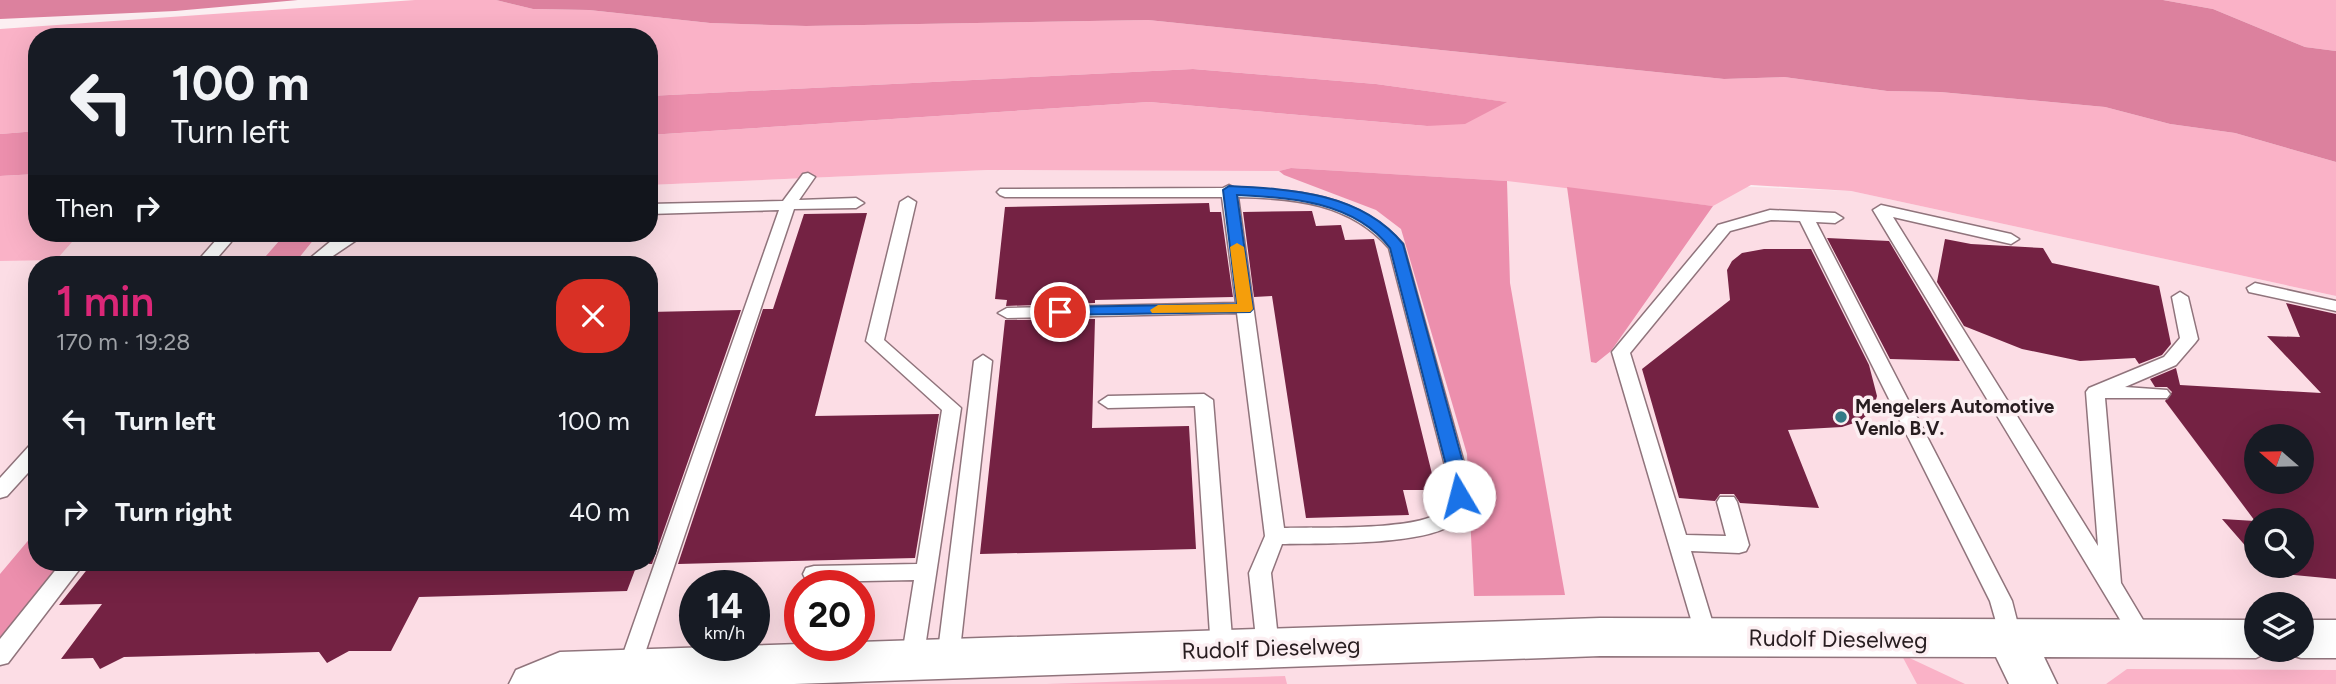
<!DOCTYPE html>
<meta charset="utf-8">
<style>
:root{--surface:#171b24;--page:#242831;--text:#f1f3f6;--muted:#9ea1a6;--accent:#db2777}
body{margin:0;font-family:Figtree,sans-serif;background:var(--page);color:var(--text);height:100vh;display:flex;flex-direction:column;font-size:26px;white-space:nowrap}
*{box-sizing:border-box;margin:0}
p{font-size:23px;color:var(--muted)}
.icon{flex:none;width:38px;height:38px;fill:none;stroke:currentColor;stroke-width:2;stroke-linecap:round;stroke-linejoin:round}
.map{position:relative;flex:1;overflow:hidden}
.side{position:absolute;left:28px;top:256px;width:630px;height:315px;display:flex;flex-direction:column;background:var(--surface);border-radius:28px;box-shadow:0 7px 28px #0002}
.side>*{flex:none}
.guide{position:absolute;left:28px;top:28px;width:630px;height:214px;border-radius:28px;box-shadow:0 7px 28px #0002;background:#171b24;color:var(--text);overflow:hidden}
.needle{width:46px;rotate:290deg}
.buttons{position:absolute;left:2244px;top:424px;display:grid;gap:14px}
.buttons a{display:grid;place-items:center;width:70px;height:70px;border-radius:50%;background:var(--surface);box-shadow:0 7px 28px #0002;font-size:35px}
.speed{position:absolute;left:679px;top:570px;display:flex;gap:14px;font-size:35px;font-weight:700;text-align:center}
.speed>*{display:grid;place-content:center;width:91px;height:91px;border-radius:50%;background:var(--surface);box-shadow:0 7px 28px #0002;line-height:1}
.speed small{font-size:18px;font-weight:400}
.speed .limit{border:10px solid #d22;background:#fff;color:#111}
.pin{position:absolute;display:grid;place-items:center;width:60px;height:60px;color:#fff;margin:-30px;border:4px solid #fff;border-radius:50%;box-shadow:0 2px 7px #0007}
.me{position:absolute;width:77px;margin:-38px;rotate:352deg;stroke-linejoin:round;filter:drop-shadow(0 0 5px #0008)}
.turn{display:flex;align-items:center;gap:24px;height:147px;padding:0 28px;font-size:32px}
.turn .icon{width:91px;height:91px;stroke-width:2.5}
.turn b{display:block;font-size:49px;line-height:60px}
.then{display:flex;align-items:center;height:66px;padding:0 28px;background:#0003;gap:14px;font-size:26px}
.round{display:grid;place-items:center;flex:none;width:74px;height:74px;border-radius:28px;background:var(--page)}
.overview{display:flex;align-items:center;justify-content:space-between;height:119px;padding:0 28px}
h1{font-size:42px;font-weight:600;line-height:52px;color:var(--accent)}
ul{padding:0;list-style:none}
li{display:flex;align-items:center;gap:21px;height:91px;padding:0 28px}
li div{flex:1}
li b{display:block;font-size:26px}
li em{font-style:normal}
.map>svg:first-child{display:block}
</style>
<div class="map">
<svg width="2336" height="684" viewBox="0 0 2336 684">
<rect width="100%" height="100%" fill="#fceff2"/>
<path fill="#fcdde5" fill-rule="evenodd" d="M1291 168 1851 191 2336 296V684H0V233H649V185L987 170ZM37 264H649V562H37ZM2256 436H2301V481H2256ZM2256 520H2301V565H2256ZM695 586H754V646H695ZM800 586H859V646H800ZM2256 604H2301V649H2256Z"/>
<path fill="#fab2c7" d="M415 0H496L533 9 589 10 710 23 806 26 1148 20 1724 79 1784 77 1887 91 1940 92 2105 107 2170 124 2235 133 2336 162V296L1851 191 1751 185 1713 206 1507 181 1291 168 1279 171 987 170 649 185V135L1149 102 1427 126 1506 102 1376 84 1193 69 649 96V37H37V131L0 134V29Z
M2163 0H2336V51L2305 47 2213 9Z
M37 174V233H80L56 260 0 261V176Z
M1901 654 1963 683 1965 684H1917Z
M2127 669 2336 670V684H2106Z
M1285 676 1287 684H1046Z"/>
<path fill="#ec8fad" d="M1193 69 1376 84 1507 102 1465 124 1427 126 1149 102 649 135V96Z
M37 131V174L0 176V134Z
M1291 168 1507 181 1510 283 1565 595 1474 596 1467 454 1401 229 1376 210 1284 175 1279 171Z
M1567 187 1713 206 1611 351 1596 363 1591 362Z
M286 233H319L294 264H259Z
M37 530V562H66L0 652V574Z"/>
<path fill="#dc819e" d="M0 0H298L175 11 0 19Z
M496 0H2163L2213 9 2305 47 2336 51V162L2235 133 2170 124 2105 107 1940 92 1887 91 1784 77 1724 79 1148 20 806 26 710 23 589 10 533 9Z"/>
<path fill="#742243" fill-rule="evenodd" d="M1209 203 1210 212H1221L1233 297 1095 300V303L1006 306 1007 300 995 299 1005 207Z
M1312 211 1316 226 1341 225 1345 240 1374 239 1436 490H1403L1409 515 1306 518 1272 296 1254 297 1243 212Z
M867 213 815 416 939 414 915 558 678 564 763 309H773L804 214Z
M1827 238 1889 241 1960 361 1890 359Z
M1945 239 1971 244 2043 248 2052 263 2159 286 2171 344 2162 355 2139 364 2135 358 2080 361 2022 349 1964 326 1937 282Z
M1764 249H1811L1869 365 1877 396 1873 410 1860 421 1842 427 1788 430 1819 508 1740 503 1734 494H1720L1715 501 1679 498 1642 369 1730 300 1727 270 1732 261 1742 253Z
M2286 303 2336 314V579L2274 573 2263 565H2301V520H2256V558L2222 519 2255 521 2165 401 2172 392 2167 387H2155L2150 379 2176 368 2180 385 2321 393 2267 336 2300 337ZM2256 436H2301V481H2256Z
M741 310 652 564H649V312Z
M1095 319 1092 428 1189 426 1196 549 980 554 1005 320Z
M93 562H638L627 591 419 597 391 651H349L327 663 319 652 124 657 100 669 93 658 61 659 102 604 59 605Z"/>
<g fill="none" stroke-linecap="round" stroke-linejoin="round">
<g stroke="#90747c" stroke-width="3">
<path id="lane" d="M808 173 815 177 799 200 856 198 864 203 856 208 794 209 639 671 636 678 628 681 620 678 617 671 779 210 649 214V204L783 201 803 174Z
M1229 185 1235 188C1297 189 1359 195 1403 244L1469 481C1468 495 1465 512 1455 522 1430 546 1319 543 1282 544L1271 573 1279 648 1276 655 1268 657 1260 655 1257 648 1249 573 1265 536 1237 313 1007 318 998 313 1007 308 1236 303 1222 197H1005L1000 195 997 192 1000 189 1223 188ZM1238 197C1294 198 1350 203 1389 248L1449 481C1449 491 1448 505 1440 512 1418 531 1315 527 1284 528Z
M908 197 916 202 884 340 961 408 923 661 920 668 912 670 904 668 901 661 914 580 814 582 806 580 803 574 806 568 814 566 917 564 942 410 866 341 900 202Z
M1881 205 2011 234 2019 239 2011 244 1893 217 2098 546 2086 392 2089 388 2164 357 2180 338 2172 297 2180 292 2188 297 2198 339 2195 343 2176 365 2125 387 2167 390 2170 394 2167 398H2105L2121 583 2155 640 2152 646 2144 649 2136 646 1873 210Z
M1770 210 1835 213 1843 218 1835 223 1816 222 2012 601 2022 640 2019 646 2011 649 2003 646 1990 601 1800 221 1771 220 1730 231 1630 353 1686 535 1726 536 1717 502 1720 497H1734L1737 502 1749 545 1746 551 1739 553 1691 551 1717 637 1714 643 1706 646 1698 643 1612 352 1718 225Z
M347 233H367L321 264H303L331 241Z
M223 237 231 242 212 264H195L217 239Z
M2255 283 2336 301V311L2249 292 2247 288Z
M983 355 992 361 959 659 956 666 948 668 940 666 937 659 974 361Z
M1204 394 1213 400 1233 650 1230 657 1222 659 1214 657 1211 650 1195 406 1108 408 1099 402 1108 396Z
M37 443V463L7 496 0 498V478L30 445Z
M62 562H85L8 663 0 665V639Z"/>
</g>
<g stroke="#90747c" stroke-width="3">
<path id="street" d="M1600 618 2256 620V649H2274L2256 658 2044 657 2057 684H2009L1996 657 1600 656 794 684H509L516 670 560 652 800 644 859 646V642Z
M2301 620H2336V658H2301L2284 653 2283 649H2301Z"/>
</g>
<use href="#lane" fill="#fff" fill-rule="evenodd"/>
<use href="#street" fill="#fff" fill-rule="evenodd"/>
</g>
<path fill="#1a73e8" stroke="#114b97" stroke-width="2" d="M1229 186C1291 189 1362 193 1403 244L1468 481 1465 501 1459 503 1450 496V481L1390 248C1355 202 1291 197 1237 195L1253 309 1250 312 1055 315V308L1060 307 1237 304 1223 190Z"/>
<path fill="#f59e0b" d="M1237 243 1244 247 1253 309 1250 312 1152 313 1150 310 1158 305 1237 304 1230 247Z"/>
<circle fill="#347a86" stroke="#fceff2" stroke-width="2.5" cx="1841" cy="417" r="7"/>
<g text-anchor="middle" dominant-baseline="central" stroke-width="7" stroke-linejoin="round" paint-order="stroke">
<g font-size="19" font-weight="bold" fill="#281d20" stroke="#fceff2" text-anchor="start">
<text x="1855" y="406">Mengelers Automotive<tspan x="1855" dy="22">Venlo B.V.</tspan></text>
</g>
<g font-size="23" fill="#281d20" stroke="#fceff2">
<text transform="translate(1838 639) rotate(1)">Rudolf Dieselweg</text>
<text transform="translate(1271 648) rotate(-2)">Rudolf Dieselweg</text>
</g>
</g>
</svg>
<div class="buttons">
<a><svg class="needle" viewBox="-14 -14 28 28"><path d="M0-13l5 13h-10z" fill="#e53935"/><path d="M0 13l5-13h-10z" fill="#9ea1a6"/></svg></a>
<a><svg class="icon" aria-label="search" viewBox="0 0 24 24"><circle cx="10" cy="10" r="6"/><path d="M15 15l6 6"/></svg></a>
<a><svg class="icon" aria-label="layers" viewBox="0 0 24 24"><path d="M12 4l9 5-9 5-9-5zM3 14l9 5 9-5"/></svg></a>
</div>
<div class="speed"><div>14<small>km/h</small></div><div class="limit">20</div></div>
<div class="pin" style="left:1060px;top:312px;background:#d93025"><svg class="icon" aria-label="arrive" viewBox="0 0 24 24"><path d="M6 21V4h12l-3 4 3 4H6"/></svg></div>
<svg class="me" style="left:1459px;top:496px" viewBox="-20 -20 40 40"><circle r="19" fill="#fff"/><path d="M0-13L10 11 0 6-10 11z" fill="#1a73e8"/></svg>
<div class="guide">
<div class="turn"><svg class="icon" aria-label="left" viewBox="0 0 24 24"><path d="M17 20v-9H6M10 6l-5 5 5 5"/></svg><div><b>100 m</b>Turn left</div></div>
<div class="then">Then<svg class="icon" aria-label="right" viewBox="0 0 24 24"><path d="M7 20v-9h11M14 6l5 5-5 5"/></svg></div>
</div>
<section class="side">
<div class="overview"><div><h1>1 min</h1><p>170 m · 19:28</p></div><a class="round" style="background:#d93025;color:#fff"><svg class="icon" aria-label="close" viewBox="0 0 24 24"><path d="M6 6l12 12M18 6L6 18"/></svg></a></div>
<ul>
<li><svg class="icon" aria-label="left" viewBox="0 0 24 24"><path d="M17 20v-9H6M10 6l-5 5 5 5"/></svg><div><b>Turn left</b></div><em>100 m</em></li>
<li><svg class="icon" aria-label="right" viewBox="0 0 24 24"><path d="M7 20v-9h11M14 6l5 5-5 5"/></svg><div><b>Turn right</b></div><em>40 m</em></li>
</ul>
</section>
</div>
